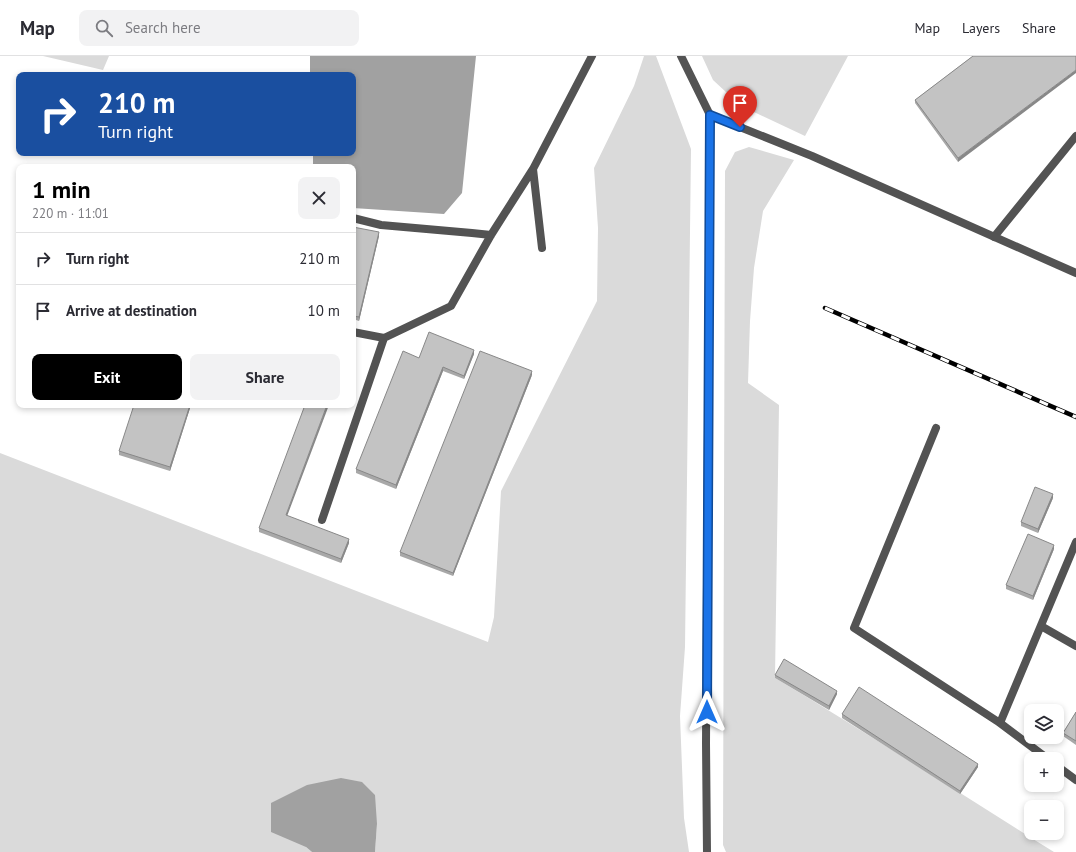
<!DOCTYPE html>
<meta charset="utf-8">
<style>
:root{--surface:#fff;--page:#f2f2f3;--text:#2b2b33;--muted:#7c7c81;--line:#e1e1e2;--accent:#000}
body{margin:0;font-family:"PT Sans",sans-serif;background:var(--page);color:var(--text);height:100vh;display:flex;flex-direction:column;font-size:15px;white-space:nowrap}
*{box-sizing:border-box;margin:0}
p{font-size:13px;color:var(--muted)}
.icon{flex:none;width:22px;height:22px;fill:none;stroke:currentColor;stroke-width:2;stroke-linecap:round;stroke-linejoin:round}
.map{position:relative;flex:1;overflow:hidden}
.panel{position:absolute;left:16px;top:108px;width:340px;height:244px;display:flex;flex-direction:column;background:var(--surface);border-radius:8px;box-shadow:0 2px 6px #0003}
.panel>*{flex:none}
.top-card{position:absolute;left:16px;top:16px;width:340px;height:84px;border-radius:8px;box-shadow:0 2px 6px #0003;background:#1a4fa0;color:#fff;overflow:hidden}
.buttons{position:absolute;left:1024px;top:648px;display:grid;gap:8px}
.buttons a{display:grid;place-items:center;width:40px;height:40px;border-radius:8px;background:var(--surface);box-shadow:0 2px 6px #0003;font-size:20px}
.pin{position:absolute;display:grid;place-items:center;width:34px;height:34px;color:#fff;margin:-41px -17px;border-radius:50% 50% 50% 0;rotate:-45deg;box-shadow:0 0 4px #0007}
.pin .icon{rotate:45deg}
.me{position:absolute;width:44px;margin:-22px;rotate:0deg;stroke-linejoin:round;filter:drop-shadow(0 0 3px #0008)}
.turn{display:flex;align-items:center;gap:14px;height:84px;padding:0 16px;font-size:18px}
.turn .icon{width:52px;height:52px;stroke-width:2.5}
.turn b{display:block;font-size:28px;line-height:34px}
.round{display:grid;place-items:center;flex:none;width:42px;height:42px;border-radius:8px;background:var(--page)}
.summary{display:flex;align-items:center;justify-content:space-between;height:68px;padding:0 16px}
h1{font-size:24px;font-weight:700;line-height:30px;color:var(--accent)}
.cta{display:flex;gap:8px;margin-top:auto;padding:8px 16px}
.cta a{flex:1;height:46px;border-radius:8px;background:var(--accent);color:#fff;font-size:16px;font-weight:700;line-height:46px;text-align:center}
.cta a+a{background:var(--page);color:var(--text)}
ul{padding:0;list-style:none}
li{display:flex;align-items:center;gap:12px;height:52px;padding:0 16px;border-top:1px solid var(--line)}
li div{flex:1}
li b{display:block;font-size:15px}
li em{font-style:normal}
header{display:flex;align-items:center;gap:24px;box-sizing:border-box;height:56px;padding:0 20px;background:var(--surface);border-bottom:1px solid var(--line)}
header strong{font-size:19px}
nav{display:flex;gap:22px;margin-inline-start:auto;font-size:14px}
.search{width:280px;height:36px;background:var(--page);display:flex;align-items:center;gap:10px;box-sizing:border-box;padding:0 14px;border-radius:8px;color:var(--muted);font-size:15px}
.map>svg:first-child{display:block}
</style>
<header>
<strong>Map</strong>
<div class="search"><svg class="icon" aria-label="search" viewBox="0 0 24 24"><circle cx="10" cy="10" r="6"/><path d="M15 15l6 6"/></svg>Search here</div>
<nav><a>Map</a><a>Layers</a><a>Share</a></nav>
</header>
<div class="map">
<svg width="1076" height="796" viewBox="0 0 1076 796">
<rect width="100%" height="100%" fill="#fff"/>
<path fill="#dadada" d="M43 0H109L103 14Z
M644 0H656L691 93 685 591 680 660 684 762 689 796H375L377 768 306 791 312 796H0V397L488 586 494 561 501 435 597 245 598 172 594 112 634 30Z
M702 0H848L805 80 741 50 713 24Z
M749 91 794 104 763 155 754 212 750 265 748 327 779 349 775 622C869 678 961 738 1054 796H726L723 789 725 115 735 96Z"/>
<path fill="#a1a1a1" d="M310 0H476L462 137 444 158 353 152V111H313V97H353V19H310Z
M341 722 362 726 375 739 377 768 375 796H312L306 791 271 776V747L307 729Z"/>
<g fill="none" stroke-linecap="round" stroke-linejoin="round">
<path stroke="#535353" stroke-width="8" d="M353 162 381 169 472 177 491 179
M994 181 1076 80
M542 192 533 113 592 0
M353 276 384 282
M936 372 854 572 1000 667 1048 703
M322 464 384 282 451 250 491 179 533 113
M1041 570 1076 590
M1000 667 1076 486
M1057 710 1076 724"/>
<path stroke="#535353" stroke-width="8" d="M681 0 710 59 706 687 707 796
M710 59 812 100 1076 217"/>
<g stroke="#000" stroke-width="4.5">
<path id="rail" d="M825 252 1076 361"/>
</g>
<use href="#rail" stroke="#fff" stroke-width="3" stroke-dasharray="9" stroke-linecap="butt"/>
</g>
<path fill="#a8a8a8" d="M973 0 958 106 915 47V44Z
M353 171 379 180 359 265 353 263Z
M474 298 464 323 443 315 396 433 356 417V413L419 302Z
M532 319 453 520 400 500V496Z
M191 349 170 415 119 399V395Z
M1053 442 1038 477 1021 470V466Z
M287 460 349 487 341 507 259 476V472Z
M1054 493 1033 544 1006 533V529Z
M775 619 837 638 829 654 775 622Z
M1076 656V689L1063 680V677Z
M842 658 978 711 960 738 842 662Z"/>
<path fill="#888" d="M1076 14V17L958 106V102Z
M379 176V180L359 265V261Z
M474 294V298L464 323V320Z
M443 311V315L396 433V429Z
M532 315V319L453 520V517Z
M190 349H191L170 415V411Z
M327 349H329L286 463V459Z
M1053 438V442L1038 477V473Z
M349 483V487L341 507V503Z
M1054 489V493L1033 544V540Z
M837 635V638L829 654V650Z
M978 708V711L960 738V735Z"/>
<path fill="#c3c3c3" stroke="#888" d="M973 0H1076V14L958 102 915 44Z
M353 171 379 176 359 261 353 260Z
M429 276 474 294 464 320 443 311 396 429 356 413 403 295 419 302Z
M480 295 532 315 453 517 400 496Z
M134 349H190L170 411 119 395Z
M305 349H327L286 459 349 483 341 503 259 472Z
M1035 431 1053 438 1038 473 1021 466Z
M1028 478 1054 489 1033 540 1006 529Z
M784 603 837 635 829 650 775 619Z
M859 631 978 708 960 735 842 658Z
M1076 656V685L1063 677Z"/>
<g fill="none" stroke-linecap="round" stroke-linejoin="round">
<g stroke="#114b97" stroke-width="10">
<path id="route" d="M707 656 710 59 740 71"/>
</g>
<use href="#route" stroke="#1a73e8" stroke-width="7"/>
</g>
</svg>
<div class="buttons">
<a><svg class="icon" aria-label="layers" viewBox="0 0 24 24"><path d="M12 4l9 5-9 5-9-5zM3 14l9 5 9-5"/></svg></a>
<a>+</a>
<a>−</a>
</div>
<div class="pin" style="left:740px;top:71px;background:#d93025"><svg class="icon" aria-label="arrive" viewBox="0 0 24 24"><path d="M6 21V4h12l-3 4 3 4H6"/></svg></div>
<svg class="me" style="left:707px;top:656px" viewBox="-20 -20 40 40"><path d="M0-17L14 15 0 8-14 15z" fill="#1a73e8" stroke="#fff" stroke-width="4"/></svg>
<div class="top-card">
<div class="turn"><svg class="icon" aria-label="right" viewBox="0 0 24 24"><path d="M7 20v-9h11M14 6l5 5-5 5"/></svg><div><b>210 m</b>Turn right</div></div>
</div>
<section class="panel">
<div class="summary"><div><h1>1 min</h1><p>220 m · 11:01</p></div><a class="round"><svg class="icon" aria-label="close" viewBox="0 0 24 24"><path d="M6 6l12 12M18 6L6 18"/></svg></a></div>
<ul>
<li><svg class="icon" aria-label="right" viewBox="0 0 24 24"><path d="M7 20v-9h11M14 6l5 5-5 5"/></svg><div><b>Turn right</b></div><em>210 m</em></li>
<li><svg class="icon" aria-label="arrive" viewBox="0 0 24 24"><path d="M6 21V4h12l-3 4 3 4H6"/></svg><div><b>Arrive at destination</b></div><em>10 m</em></li>
</ul>
<div class="cta"><a>Exit</a><a>Share</a></div>
</section>
</div>
